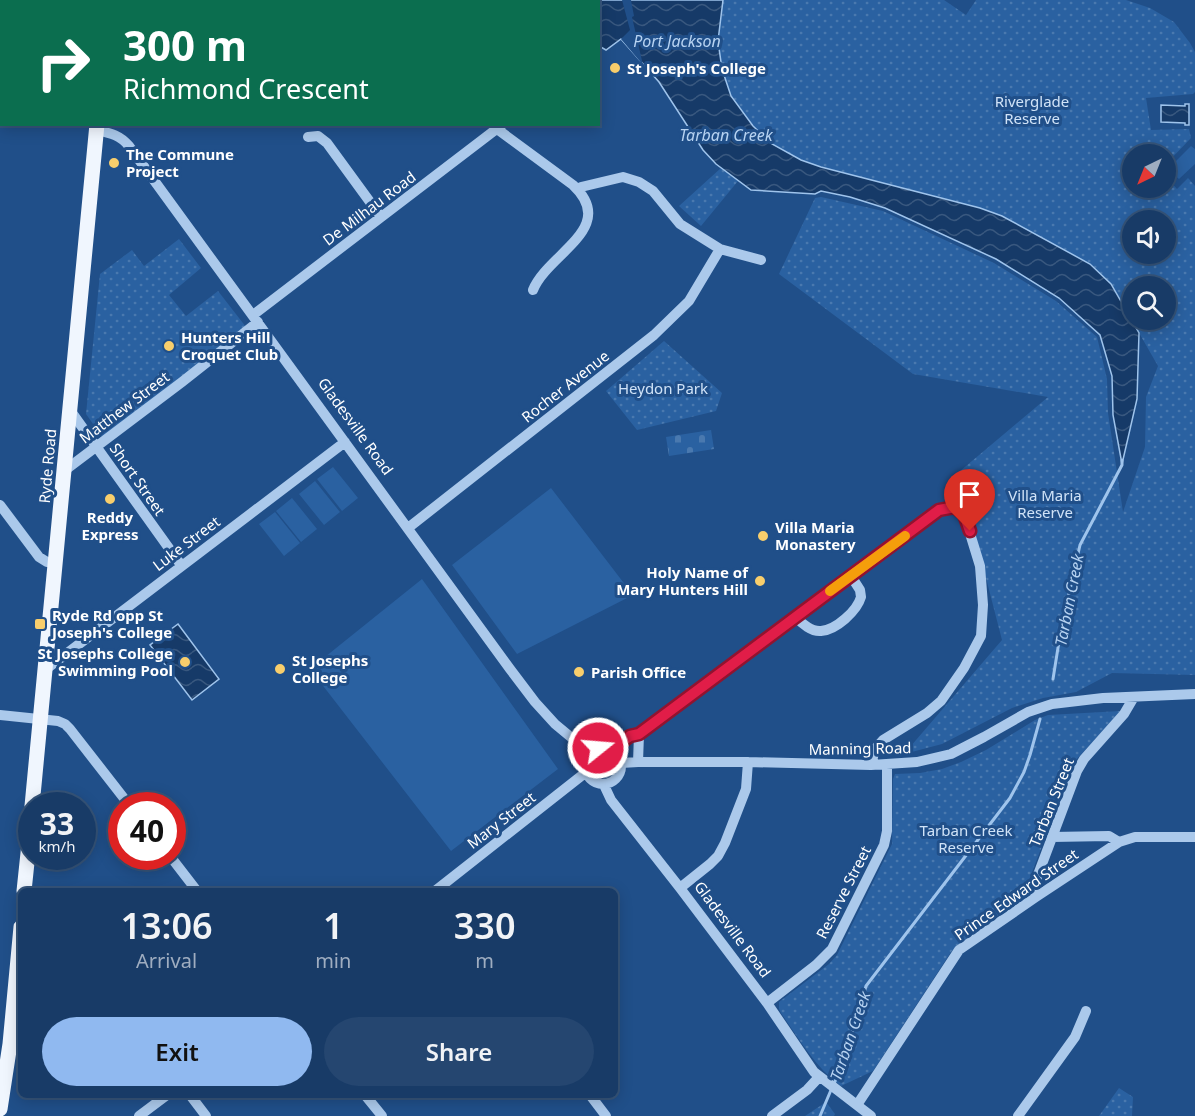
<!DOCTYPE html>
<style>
:root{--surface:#183b67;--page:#254670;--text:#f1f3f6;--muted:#9fadc0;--line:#36557b;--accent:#90b9f0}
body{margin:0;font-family:"Noto Sans",sans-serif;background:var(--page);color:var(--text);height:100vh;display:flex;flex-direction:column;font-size:22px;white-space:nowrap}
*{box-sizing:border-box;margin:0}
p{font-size:20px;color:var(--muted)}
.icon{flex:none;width:33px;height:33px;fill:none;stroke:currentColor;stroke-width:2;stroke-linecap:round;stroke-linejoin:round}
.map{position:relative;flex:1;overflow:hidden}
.side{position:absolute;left:18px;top:888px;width:600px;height:210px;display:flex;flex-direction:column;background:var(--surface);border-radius:9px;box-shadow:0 3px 15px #0003,0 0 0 2px var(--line)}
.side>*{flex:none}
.banner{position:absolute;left:0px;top:0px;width:600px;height:126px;box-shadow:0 3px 15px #0003,0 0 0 2px var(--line);background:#0b6e4f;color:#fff;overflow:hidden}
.needle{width:39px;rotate:223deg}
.tools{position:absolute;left:1122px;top:144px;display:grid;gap:12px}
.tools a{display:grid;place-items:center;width:54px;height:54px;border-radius:50%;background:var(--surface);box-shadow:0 3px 15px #0003,0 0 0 2px var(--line);font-size:30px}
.speed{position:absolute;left:18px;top:792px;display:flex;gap:12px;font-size:30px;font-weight:700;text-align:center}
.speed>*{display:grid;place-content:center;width:78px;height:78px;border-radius:50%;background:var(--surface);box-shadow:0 3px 15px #0003,0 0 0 2px var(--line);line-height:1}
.speed small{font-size:15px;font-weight:400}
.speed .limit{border:9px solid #d22;background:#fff;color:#111}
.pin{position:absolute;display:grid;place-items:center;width:51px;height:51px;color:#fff;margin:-62px -26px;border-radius:50% 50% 50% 0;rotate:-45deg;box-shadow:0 0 6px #0007}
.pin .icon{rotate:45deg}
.me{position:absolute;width:66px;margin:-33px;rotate:73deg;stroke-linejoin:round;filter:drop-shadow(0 0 4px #0008)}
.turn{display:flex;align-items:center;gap:21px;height:126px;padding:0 24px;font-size:27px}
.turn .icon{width:78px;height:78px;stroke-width:2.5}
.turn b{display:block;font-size:42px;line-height:51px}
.eta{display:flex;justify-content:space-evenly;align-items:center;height:102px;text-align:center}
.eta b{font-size:36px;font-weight:600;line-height:42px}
.button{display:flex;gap:12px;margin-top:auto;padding:12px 24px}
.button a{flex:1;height:69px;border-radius:36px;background:var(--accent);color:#111;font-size:24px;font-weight:600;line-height:69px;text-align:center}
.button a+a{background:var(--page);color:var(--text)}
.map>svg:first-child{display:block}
</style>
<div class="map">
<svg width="1195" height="1116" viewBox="0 0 1195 1116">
<defs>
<pattern id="cemetery-stones" width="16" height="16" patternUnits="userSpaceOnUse" patternTransform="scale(1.5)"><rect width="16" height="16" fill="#2a61a1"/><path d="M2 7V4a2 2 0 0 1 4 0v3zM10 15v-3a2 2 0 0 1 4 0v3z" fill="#4a79af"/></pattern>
<pattern id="park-dots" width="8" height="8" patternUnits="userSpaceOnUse" patternTransform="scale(1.5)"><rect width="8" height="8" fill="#2a61a1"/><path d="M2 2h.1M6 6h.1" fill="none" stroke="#4a79af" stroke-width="1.8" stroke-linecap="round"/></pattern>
<pattern id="water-waves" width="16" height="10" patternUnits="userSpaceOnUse" patternTransform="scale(1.5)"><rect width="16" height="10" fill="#163a68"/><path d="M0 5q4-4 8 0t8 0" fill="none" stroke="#39587f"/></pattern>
</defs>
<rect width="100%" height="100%" fill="#204f89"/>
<path fill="#2a61a1" d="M1191 146 1195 149V164L1179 179 1168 169Z
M333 467 358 498 342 511 317 479Z
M315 481 340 512 324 525 299 494Z
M551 488 633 595 517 654 452 565Z
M292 498 317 529 301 542 276 511Z
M275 512 300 543 284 556 259 524Z
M422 579 558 769 451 851 310 669Z"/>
<path fill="url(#cemetery-stones)" d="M711 430 714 449 669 456 666 437Z"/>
<path fill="url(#park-dots)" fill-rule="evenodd" d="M400 0H496L499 1 401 2Z
M723 0H944L966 15 976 0H1126L1150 8 1174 22 1190 43 1195 52V92L1193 94 1146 98 1151 130 1189 129 1191 138 1166 164V154H1132V188H1166V177L1177 189 1188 178 1195 186V675L1112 673 1076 692 1043 698 1012 708 942 744 904 754 1002 640 970 516 953 477 1048 397 913 374 779 274 815 198 821 197 883 211 994 263 1056 301 1097 337 1107 379 1108 413 1123 512 1145 447 1146 397 1158 366 1111 284 1090 264 1002 216 980 208 821 167 801 160 772 144 753 126 731 96 722 69 718 41ZM1132 220H1166V254H1132ZM1132 286H1166V320H1132Z
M721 168 738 181 701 226 679 206Z
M179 239 201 268 169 295 186 316 218 291 246 327 103 438 86 414 100 274 132 250 144 266Z
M664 341 722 393 716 411 637 430 606 391Z
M1121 711 1074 762 1026 888 1004 911 968 937 951 952 873 1071 841 1086C815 1067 799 1039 781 1013L779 1009V1002L829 964 837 955 892 844 893 779 895 774 920 773 942 769 961 762 986 750 1035 720 1048 715Z
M1119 1088 1133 1097 1132 1116H1099Z
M826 1102 835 1114 834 1116H805Z"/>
<path fill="url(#water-waves)" stroke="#9fc4ec" stroke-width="1.5" d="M496 0H723L718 41 722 69 731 96 753 126 772 144 801 160 821 167 980 208 1002 216 1090 264 1111 284 1139 333 1137 399 1122 464 1113 415 1112 376 1100 335 1059 298 996 259 885 208 850 197 821 191 815 194 751 190 716 164 703 150 659 82 621 39 606 50 599 46 598 2H499Z
M1185 104H1189V125H1185V123L1161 122V105L1185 106Z
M178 624 219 679 192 700 150 645Z"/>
<path fill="#204f89" d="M622 0H631L634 16 632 17 643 65 621 39 630 30Z"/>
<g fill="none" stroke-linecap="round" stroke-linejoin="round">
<path stroke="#9fc4ec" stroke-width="3" d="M1053 679 1061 629 1080 545 1122 465V460
M834 1084 845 1057 866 986 1010 798 1024 772 1030 755 1040 719
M820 1116 831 1090"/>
<path stroke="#abc9eb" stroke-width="10" d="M118 0 119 2
M218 0 219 2
M295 0 296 2
M497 129 573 185C619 228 548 253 533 290
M97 130C110 133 120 135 129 146L510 669 535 702 555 724 590 753
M308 137 318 136 327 143 381 217
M578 190 581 187 623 177 639 182 653 191 680 224 720 249 761 260
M253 315 503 124
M70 410 181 565
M64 471 182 382 258 322
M0 505 39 557 47 562H56
M408 528 654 335 689 301 720 249
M796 617C802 624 812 632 821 631 836 630 857 611 861 597L860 590 851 576
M45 670 345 442
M0 715 58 721 65 724 70 729 130 806
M585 766a18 18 0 1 1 36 0a18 18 0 1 1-36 0Z
M611 750 630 736 639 734 939 510 955 507 964 514 980 566 983 605 981 636 964 668 941 701 927 713 883 740 875 749 871 765
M638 762 639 734
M621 763 638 762H748L871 765 917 762 951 754 984 737 1028 712 1052 704 1103 698 1195 694
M604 785 611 800 680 888 767 1003 814 1072 871 1116
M1052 837 1109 836 1119 842
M170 856 197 891
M680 888 710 864 718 856 725 843 746 789 748 762
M435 891 585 773
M1036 897 1033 888 1077 771 1084 759 1124 714 1134 697
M767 1003 816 965 832 949 884 845 887 831V765
M190 1095 206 1116
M365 1095 382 1116
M590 1095 606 1116
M857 1105 959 950 1036 897 1119 842 1135 837H1195
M139 1116 167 1095
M772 1116 807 1090 819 1077
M1018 1116 1075 1037 1086 1011"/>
<path stroke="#f0f6fe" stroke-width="15" d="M18 0 19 2
M32 806 97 124
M24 891 32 815
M0 1109 10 1044 21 927"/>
</g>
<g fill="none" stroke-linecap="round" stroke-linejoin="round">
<g stroke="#92132f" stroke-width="15">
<path id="route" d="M598 748H607L611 750 630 736 639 734 939 510 955 507 964 514 970 531"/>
</g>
<use href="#route" stroke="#e11d48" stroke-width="10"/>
<path stroke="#f59e0b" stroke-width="10" d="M830 591 905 536"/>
</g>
<g fill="#f8ce6c" stroke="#204f89" stroke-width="2">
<circle cx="615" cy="68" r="6"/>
<circle cx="114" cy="163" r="6"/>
<circle cx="169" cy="346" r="6"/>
<circle cx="110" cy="499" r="6"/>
<circle cx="763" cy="536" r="6"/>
<circle cx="760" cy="581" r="6"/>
<rect x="34" y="618" width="12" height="12" rx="3"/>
<circle cx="185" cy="662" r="6"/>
<circle cx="280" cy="669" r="6"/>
<circle cx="579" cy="672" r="6"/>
</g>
<g text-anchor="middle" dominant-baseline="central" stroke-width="6" stroke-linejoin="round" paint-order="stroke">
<g font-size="15" font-weight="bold" fill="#fff" stroke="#204f89" text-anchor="start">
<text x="627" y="68">St Joseph's College</text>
<text x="126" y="154">The Commune<tspan x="126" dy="17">Project</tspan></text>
<text x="181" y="337">Hunters Hill<tspan x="181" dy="17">Croquet Club</tspan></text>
<text x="110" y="517" text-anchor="middle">Reddy<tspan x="110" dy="17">Express</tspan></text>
<text x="775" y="527">Villa Maria<tspan x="775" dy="17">Monastery</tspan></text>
<text x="748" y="572" text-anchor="end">Holy Name of<tspan x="748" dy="17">Mary Hunters Hill</tspan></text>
<text x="52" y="615">Ryde Rd opp St<tspan x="52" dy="17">Joseph's College</tspan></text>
<text x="173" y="653" text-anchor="end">St Josephs College<tspan x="173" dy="17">Swimming Pool</tspan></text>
<text x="292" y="660">St Josephs<tspan x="292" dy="17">College</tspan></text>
<text x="591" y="672">Parish Office</text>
</g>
<g font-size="15" fill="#d0e3f8" stroke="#204f89">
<text x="1032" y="101">Riverglade<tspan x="1032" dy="17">Reserve</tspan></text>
<text x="663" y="388">Heydon Park</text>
<text x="1045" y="495">Villa Maria<tspan x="1045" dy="17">Reserve</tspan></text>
<text x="966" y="830">Tarban Creek<tspan x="966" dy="17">Reserve</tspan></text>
</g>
<g font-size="15" fill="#fff" stroke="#204f89">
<text transform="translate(369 208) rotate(-37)">De Milhau Road</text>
<text transform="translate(565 386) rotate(-38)">Rocher Avenue</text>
<text transform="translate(124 407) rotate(-37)">Matthew Street</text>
<text transform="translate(356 426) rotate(54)">Gladesville Road</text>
<text transform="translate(47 466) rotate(-85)">Ryde Road</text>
<text transform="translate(138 479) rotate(55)">Short Street</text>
<text transform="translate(186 543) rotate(-37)">Luke Street</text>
<text transform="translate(860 748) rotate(-1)">Manning Road</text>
<text transform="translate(1051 802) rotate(-68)">Tarban Street</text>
<text transform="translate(501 820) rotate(-38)">Mary Street</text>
<text transform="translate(843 892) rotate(-63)">Reserve Street</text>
<text transform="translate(1016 894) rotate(-35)">Prince Edward Street</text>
<text transform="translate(733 929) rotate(53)">Gladesville Road</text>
</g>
<g font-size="16" font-style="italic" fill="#b7d3f2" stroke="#204f89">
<text x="677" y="41">Port Jackson</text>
<text x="726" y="135">Tarban Creek</text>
<text transform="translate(1069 600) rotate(-79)">Tarban Creek</text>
<text transform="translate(850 1036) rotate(-71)">Tarban Creek</text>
</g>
</g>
</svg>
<div class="tools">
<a><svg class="needle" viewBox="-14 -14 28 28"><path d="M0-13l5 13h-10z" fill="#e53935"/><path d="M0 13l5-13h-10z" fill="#9fadc0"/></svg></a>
<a><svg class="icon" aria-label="sound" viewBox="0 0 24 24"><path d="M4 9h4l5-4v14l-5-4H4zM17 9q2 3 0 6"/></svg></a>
<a><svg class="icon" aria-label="search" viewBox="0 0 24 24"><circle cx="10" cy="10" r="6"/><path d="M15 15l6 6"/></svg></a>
</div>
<div class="speed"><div>33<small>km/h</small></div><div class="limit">40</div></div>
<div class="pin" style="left:970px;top:531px;background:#d93025"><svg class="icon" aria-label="arrive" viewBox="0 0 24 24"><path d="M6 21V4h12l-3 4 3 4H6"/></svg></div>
<svg class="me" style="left:598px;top:748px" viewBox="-20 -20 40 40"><circle r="17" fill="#e11d48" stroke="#fff" stroke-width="3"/><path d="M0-11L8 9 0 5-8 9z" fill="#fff"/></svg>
<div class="banner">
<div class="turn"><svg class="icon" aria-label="right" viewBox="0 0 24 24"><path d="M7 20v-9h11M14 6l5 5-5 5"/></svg><div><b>300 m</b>Richmond Crescent</div></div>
</div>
<section class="side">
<div class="eta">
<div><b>13:06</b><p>Arrival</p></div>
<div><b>1</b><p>min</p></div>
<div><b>330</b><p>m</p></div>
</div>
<div class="button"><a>Exit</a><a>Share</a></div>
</section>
</div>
